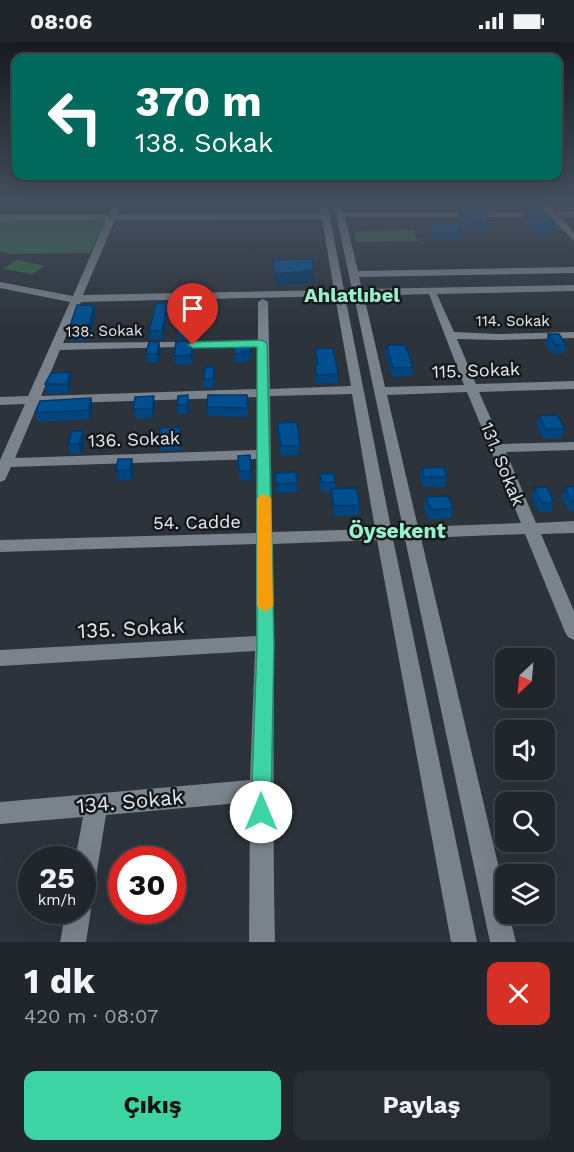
<!DOCTYPE html>
<html lang="tr">
<meta charset="utf-8">
<style>
:root{--surface:#21262c;--page:#292e34;--text:#f1f3f6;--muted:#a2a5a9;--line:#3e4348;--accent:#3dd4a3}
body{margin:0;font-family:"Work Sans",sans-serif;background:var(--page);color:var(--text);height:100vh;display:flex;flex-direction:column;font-size:22px;white-space:nowrap}
*{box-sizing:border-box;margin:0}
p{font-size:20px;color:var(--muted)}
.icon{flex:none;width:33px;height:33px;fill:none;stroke:currentColor;stroke-width:2;stroke-linecap:round;stroke-linejoin:round}
.map{position:relative;height:900px;overflow:hidden}
.side{display:flex;flex-direction:column;background:var(--surface);flex:1}
.side>*{flex:none}
.hud{position:absolute;left:12px;top:12px;width:550px;height:126px;border-radius:12px;box-shadow:0 6px 24px #0002,0 0 0 2px var(--line);background:#00695c;color:#fff;overflow:hidden}
.needle{width:39px;rotate:206deg}
.buttons{position:absolute;left:495px;top:606px;display:grid;gap:12px}
.buttons a{display:grid;place-items:center;width:60px;height:60px;border-radius:12px;background:var(--surface);box-shadow:0 6px 24px #0002,0 0 0 2px var(--line);font-size:30px}
.speed{position:absolute;left:18px;top:804px;display:flex;gap:12px;font-size:30px;font-weight:700;text-align:center}
.speed>*{display:grid;place-content:center;width:78px;height:78px;border-radius:50%;background:var(--surface);box-shadow:0 6px 24px #0002,0 0 0 2px var(--line);line-height:1}
.speed small{font-size:15px;font-weight:400}
.speed .limit{border:9px solid #d22;background:#fff;color:#111}
.pin{position:absolute;display:grid;place-items:center;width:51px;height:51px;color:#fff;margin:-62px -26px;border-radius:50% 50% 50% 0;rotate:-45deg;box-shadow:0 0 6px #0007}
.pin .icon{rotate:45deg}
.me{position:absolute;width:66px;margin:-33px;rotate:0deg;stroke-linejoin:round;filter:drop-shadow(0 0 4px #0008)}
.turn{display:flex;align-items:center;gap:21px;height:126px;padding:0 24px;font-size:27px}
.turn .icon{width:78px;height:78px;stroke-width:2.5}
.turn b{display:block;font-size:42px;line-height:51px}
.round{display:grid;place-items:center;flex:none;width:63px;height:63px;border-radius:12px;background:var(--page)}
.head{display:flex;align-items:center;justify-content:space-between;height:102px;padding:0 24px}
h1{font-size:36px;font-weight:700;line-height:45px}
.action{display:flex;gap:12px;margin-top:auto;padding:12px 24px}
.action a{flex:1;height:69px;border-radius:12px;background:var(--accent);color:#111;font-size:24px;font-weight:700;line-height:69px;text-align:center}
.action a+a{background:var(--page);color:var(--text)}
.status{display:flex;justify-content:space-between;align-items:center;height:42px;padding:0 30px;background:var(--surface);direction:ltr}
.status svg{height:16px;fill:currentColor}
.map>svg:first-child{display:block}
</style>
<div class="status"><b>08:06</b><svg viewBox="0 0 49 12"><path d="M0 12V9h3v3zM5 12V6h3v6zM10 12V3h3v9zM15 12V0h3v12zM26 1h20v11H26zM47 4h2v5h-2z"/></svg></div>
<div class="map">
<svg width="574" height="900" viewBox="0 0 574 900">
<rect width="100%" height="100%" fill="#2c333a"/>
<path fill="#366942" d="M107 177 90 211 10 212 0 209V179Z
M400 188H413L418 199 356 200 354 190Z
M17 218 45 224 32 232 3 227Z"/>
<g fill="none" stroke-linecap="round" stroke-linejoin="round">
<path fill="#7a828b" fill-rule="evenodd" d="M114 161H122L117 173 321 172 319 161H327L344 248H352L334 161H342L344 170H546L539 161H547L555 170 574 169V175H560L574 191V199L551 175H345L358 229 574 225V231L359 235 362 247 574 243V249L437 252 454 290 498 292 574 290V296L498 298 457 297 476 342 574 339V347L479 350 502 402 574 400V408L506 410 536 481 574 479V491L541 492 574 569V598L568 595 565 590 525 492 421 496 506 856V872H509L516 900H490L405 497H393L477 900H451L377 498 273 502C275 635 272 767 275 900H249L250 760 106 773 94 847 91 856 85 858 91 868 86 900H60L66 868H82V818H75L83 775 0 782V760L250 738 255 609 0 624V608L256 594V502L0 510V498L256 491 257 417 11 425 5 438 0 440V418L25 362 0 363V355L28 354 70 260 0 246V240L73 254 106 178 0 179V173H109ZM322 177 334 248 83 253 115 178ZM429 252 464 343 385 345 364 254ZM335 254 351 344 270 347 268 260 263 257 258 260V299L63 301 81 260ZM345 254H354L403 486H391ZM258 303 257 347 41 354 60 308ZM467 350 521 481 418 485 387 353ZM352 352 375 487 272 490 270 354ZM257 355V408L15 416 38 362Z"/>
</g>
<path fill="#00457d" d="M490 166 485 192 459 187 460 191 459 198 431 197 432 183 458 184 459 175Z
M525 166 555 183 552 194 536 195 523 177Z
M167 261 168 269 163 297H150L149 289Z
M94 263 96 271 89 298 70 299 68 290Z
M193 279 195 297H178L177 288Z
M548 292 566 303 564 311 552 312 545 301Z
M192 299 193 308 192 322 175 323 174 314Z
M250 300 251 318 243 319V321H235L234 301Z
M387 303 413 325 412 334 392 335 386 312Z
M315 307 338 332 337 341 316 342 315 332V323H316L315 315Z
M161 309 158 321H148L146 312Z
M214 325 215 334 214 346H204L203 337Z
M70 330 72 339 69 351 47 352 45 342Z
M247 353 248 375 208 374 207 365Z
M91 356 93 365 90 377 38 380 35 371Z
M177 363H189L188 372H178Z
M155 364 153 376 135 377 133 367Z
M539 374 565 387 561 396 543 397 536 383Z
M277 381 300 404 299 413 281 414 277 390Z
M182 394 181 408 161 409 159 399Z
M85 398 81 412H70L68 402Z
M250 413 252 438 239 439V429Z
M422 426 447 435 445 445H423L420 435Z
M134 427 132 438 118 439 116 429Z
M275 431 297 441V450L276 451Z
M320 432 335 440V447L360 463 359 473 334 474 331 457V450H321L320 442Z
M574 444V470L569 469 561 455 565 446Z
M534 446 554 460 551 470H539L531 456Z
M426 455 453 466 451 476 429 478 424 465Z"/>
<path fill="#003866" d="M314 228V240L275 244V232Z
M167 261 168 269 163 297 162 289Z
M94 263 96 271 89 298 87 290Z
M192 299 193 308 192 322 191 313Z
M159 300 161 309 158 321 157 312Z
M214 325 215 334 214 346 213 337Z
M70 330 72 339 69 351 67 342Z
M188 353 189 363 188 372 187 363Z
M154 354 155 364 153 376 152 367Z
M91 356 93 365 90 377 88 368Z
M180 385 182 394 181 408 180 398Z
M83 389 85 398 81 412 79 402Z
M132 417 134 427 132 438 130 428Z"/>
<path fill="#005091" stroke="#003866" stroke-width="1.5" d="M490 166 487 181 459 175 463 167Z
M525 166H541L555 183H539Z
M457 182 460 191 432 190V183Z
M312 217 314 228 275 232 273 218Z
M156 261H167L162 289H149Z
M77 263H94L87 290H68Z
M179 279H193L194 288H177Z
M548 292H559L566 303H555Z
M192 299 191 313 174 314 176 300Z
M149 300H159L157 312H146Z
M250 300 251 309 242 310 243 312H234V301Z
M387 303H405L413 325 393 326Z
M333 306 338 332 316 333 315 323H318L315 307Z
M205 325H214L213 337H203Z
M70 330 67 342H45L51 331Z
M188 353 187 363H177L178 354Z
M208 353H247L248 366 207 365Z
M154 354 152 367H133L135 355Z
M91 356 88 368 35 371 40 359Z
M557 373 565 387H546L539 374Z
M297 380 300 404H281L277 381Z
M180 385V398L159 399 160 386Z
M72 389H83L79 402H68Z
M250 413 251 429H239L238 414Z
M118 417H132L130 428 116 429Z
M444 425 447 435H424L422 426Z
M296 430 297 441 276 442 275 431Z
M334 431 335 440 322 441 320 432Z
M574 444V459H572L565 446Z
M547 445 554 460 542 461 534 446Z
M356 446 360 463 334 464 331 447Z
M448 454 453 466 431 468 426 455Z"/>
<linearGradient id="sky" x2="0" y2="1"><stop stop-color="#181c20"/><stop offset="0.56" stop-color="#455060"/><stop offset="1" stop-color="#455060" stop-opacity="0"/></linearGradient>
<rect width="574" height="287" fill="url(#sky)"/>
<path fill="#3dd4a3" stroke="#288a6a" stroke-width="1.5" d="M262 298 267 301 274 601 271 770 268 777 261 780 254 777 251 770 257 601V305L193 306 188 303 193 300Z"/>
<path fill="#f59e0b" d="M264 452 271 456 273 564 265 570 257 564V456Z"/>
<g text-anchor="middle" dominant-baseline="central" stroke-width="5" stroke-linejoin="round" paint-order="stroke">
<g font-size="15" fill="#e5e9ee" stroke="#171a1d">
<text x="513" y="279">114. Sokak</text>
<text transform="translate(104 289) rotate(-1)">138. Sokak</text>
</g>
<g font-size="18" fill="#e5e9ee" stroke="#171a1d">
<text transform="translate(476 328) rotate(-2)">115. Sokak</text>
<text transform="translate(134 397) rotate(-2)">136. Sokak</text>
<text transform="translate(503 422) rotate(68)">131. Sokak</text>
<text transform="translate(197 480) rotate(-1)">54. Cadde</text>
</g>
<g font-size="20" font-weight="bold" fill="#99f2ce" stroke="#171a1d">
<text x="352" y="253">Ahlatlıbel</text>
</g>
<g font-size="21" font-weight="bold" fill="#99f2ce" stroke="#171a1d">
<text x="397" y="488">Öysekent</text>
</g>
<g font-size="21" fill="#e5e9ee" stroke="#171a1d">
<text transform="translate(131 586) rotate(-3)">135. Sokak</text>
<text transform="translate(130 759) rotate(-5)">134. Sokak</text>
</g>
</g>
</svg>
<div class="buttons">
<a><svg class="needle" viewBox="-14 -14 28 28"><path d="M0-13l5 13h-10z" fill="#e53935"/><path d="M0 13l5-13h-10z" fill="#a2a5a9"/></svg></a>
<a><svg class="icon" aria-label="sound" viewBox="0 0 24 24"><path d="M4 9h4l5-4v14l-5-4H4zM17 9q2 3 0 6"/></svg></a>
<a><svg class="icon" aria-label="search" viewBox="0 0 24 24"><circle cx="10" cy="10" r="6"/><path d="M15 15l6 6"/></svg></a>
<a><svg class="icon" aria-label="layers" viewBox="0 0 24 24"><path d="M12 4l9 5-9 5-9-5zM3 14l9 5 9-5"/></svg></a>
</div>
<div class="speed"><div>25<small>km/h</small></div><div class="limit">30</div></div>
<div class="pin" style="left:193px;top:303px;background:#d93025"><svg class="icon" aria-label="arrive" viewBox="0 0 24 24"><path d="M6 21V4h12l-3 4 3 4H6"/></svg></div>
<svg class="me" style="left:261px;top:770px" viewBox="-20 -20 40 40"><circle r="19" fill="#fff"/><path d="M0-13L10 11 0 6-10 11z" fill="#3dd4a3"/></svg>
<div class="hud">
<div class="turn"><svg class="icon" aria-label="left" viewBox="0 0 24 24"><path d="M17 20v-9H6M10 6l-5 5 5 5"/></svg><div><b>370 m</b>138. Sokak</div></div>
</div>
</div>
<section class="side">
<div class="head"><div><h1>1 dk</h1><p>420 m · 08:07</p></div><a class="round" style="background:#d93025;color:#fff"><svg class="icon" aria-label="close" viewBox="0 0 24 24"><path d="M6 6l12 12M18 6L6 18"/></svg></a></div>
<div class="action"><a>Çıkış</a><a>Paylaş</a></div>
</section>
